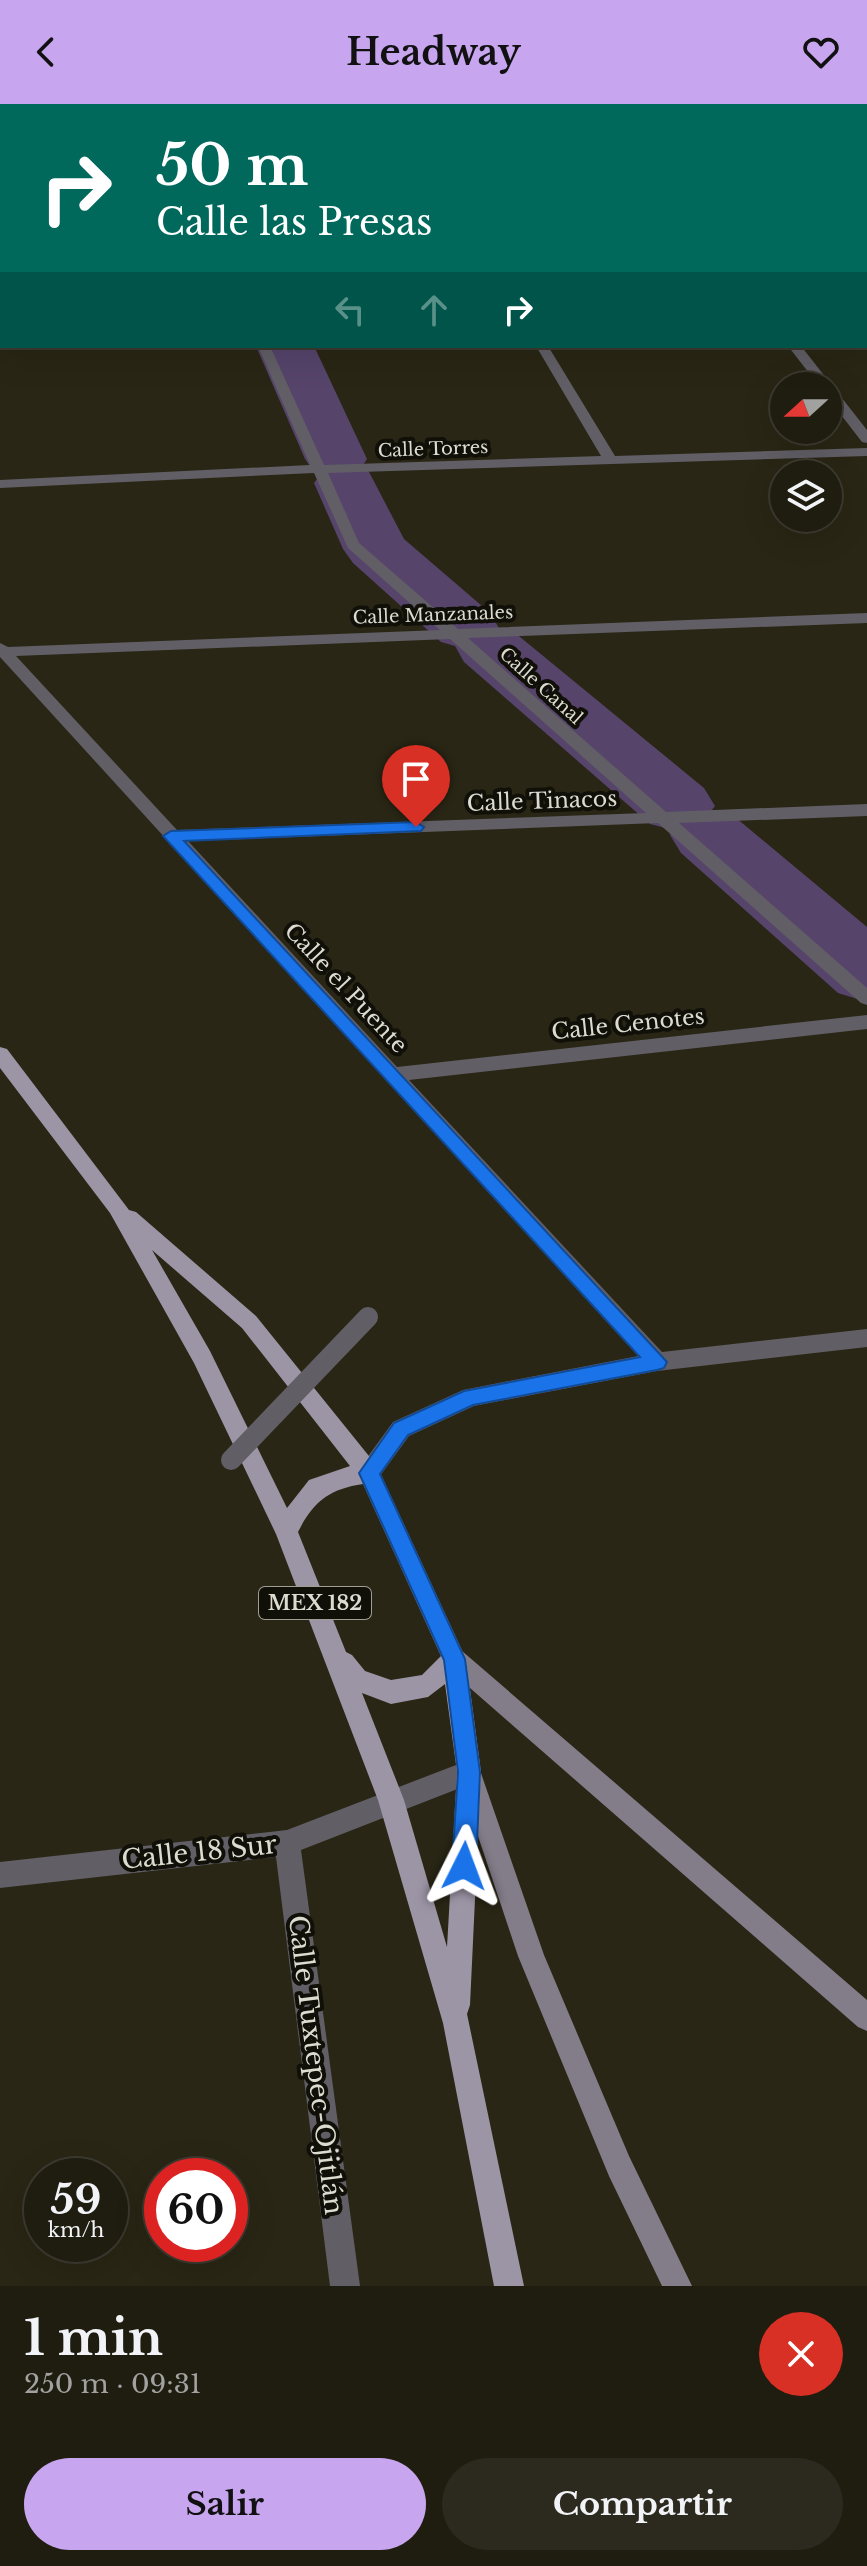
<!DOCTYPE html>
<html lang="es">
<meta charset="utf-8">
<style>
:root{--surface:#1f1c10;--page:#2c291e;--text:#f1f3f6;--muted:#a1a19f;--line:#3c3a30;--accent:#c8a6ef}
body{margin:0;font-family:"Libre Baskerville",serif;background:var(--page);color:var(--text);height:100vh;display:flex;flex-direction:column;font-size:30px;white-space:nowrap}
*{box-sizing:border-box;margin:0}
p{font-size:26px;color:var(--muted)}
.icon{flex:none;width:44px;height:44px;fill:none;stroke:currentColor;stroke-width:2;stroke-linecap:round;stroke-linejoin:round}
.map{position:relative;height:2182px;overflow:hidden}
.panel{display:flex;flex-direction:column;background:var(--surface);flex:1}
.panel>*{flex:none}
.banner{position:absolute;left:0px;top:0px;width:868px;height:244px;box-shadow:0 8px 32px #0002,0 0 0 2px var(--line);background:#00695c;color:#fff;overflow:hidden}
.needle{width:52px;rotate:249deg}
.tools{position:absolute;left:770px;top:268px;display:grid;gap:16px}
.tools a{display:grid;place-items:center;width:72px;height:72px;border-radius:50%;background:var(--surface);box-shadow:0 8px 32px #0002,0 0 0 2px var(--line);font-size:40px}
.speed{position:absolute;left:24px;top:2054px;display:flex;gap:16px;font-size:40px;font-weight:700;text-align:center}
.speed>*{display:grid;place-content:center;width:104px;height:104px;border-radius:50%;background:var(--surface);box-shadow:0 8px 32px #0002,0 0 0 2px var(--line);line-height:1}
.speed small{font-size:20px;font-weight:400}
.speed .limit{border:12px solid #d22;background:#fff;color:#111}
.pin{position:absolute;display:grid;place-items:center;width:68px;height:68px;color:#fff;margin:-82px -34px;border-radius:50% 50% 50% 0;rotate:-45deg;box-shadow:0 0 8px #0007}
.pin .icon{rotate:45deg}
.me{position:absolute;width:88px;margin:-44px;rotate:3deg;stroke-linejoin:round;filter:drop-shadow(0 0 6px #0008)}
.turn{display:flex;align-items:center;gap:28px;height:168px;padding:0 24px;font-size:36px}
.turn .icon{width:104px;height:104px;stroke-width:2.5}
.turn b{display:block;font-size:56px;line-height:68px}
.lanes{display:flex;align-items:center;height:76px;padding:0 24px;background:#0003;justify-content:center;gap:40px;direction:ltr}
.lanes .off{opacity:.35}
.round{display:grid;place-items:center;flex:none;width:84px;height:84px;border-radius:42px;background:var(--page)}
.headline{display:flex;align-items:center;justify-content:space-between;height:136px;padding:0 24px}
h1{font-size:48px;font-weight:700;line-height:60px}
.primary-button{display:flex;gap:16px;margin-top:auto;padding:16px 24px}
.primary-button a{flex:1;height:92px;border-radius:48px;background:var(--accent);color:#111;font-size:32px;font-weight:700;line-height:92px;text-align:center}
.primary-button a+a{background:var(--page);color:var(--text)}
header{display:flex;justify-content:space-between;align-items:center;height:104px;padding:0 24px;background:var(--accent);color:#111;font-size:36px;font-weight:700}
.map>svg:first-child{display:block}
</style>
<header><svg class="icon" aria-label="back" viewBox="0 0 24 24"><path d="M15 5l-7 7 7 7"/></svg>Headway<svg class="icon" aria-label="heart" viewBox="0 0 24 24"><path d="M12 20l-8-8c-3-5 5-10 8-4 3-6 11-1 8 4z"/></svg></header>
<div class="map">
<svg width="867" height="2182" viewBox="0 0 867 2182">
<rect width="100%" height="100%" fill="#292615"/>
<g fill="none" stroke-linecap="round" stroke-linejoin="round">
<path fill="#56446b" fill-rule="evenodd" d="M272 0H322L271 2Z
M256 242H314L367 355 361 364 368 366 404 435 489 508 499 524 514 528 704 684 715 702 712 706 735 713 867 823V898L838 889 681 749 670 731 673 726 650 720 464 558 455 542 441 538 353 459 343 445 314 379 321 370 314 368 305 355Z"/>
<path fill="#615e66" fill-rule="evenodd" d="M15 0H25V2H15Z
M567 0H578L579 2H568Z
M729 0H739L740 2H730Z
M866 68H867V74H866Z
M0 115H2V123H0Z
M866 148 867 149V157L866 156Z
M258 242H270L324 361 601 352 536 242H548L615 352 867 344V352L328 369 359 439 458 525 867 509V519L468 534 666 708 867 700V712L679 719 867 884V901L861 899 658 719 188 737 397 963 867 911V925L409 976 662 1248 867 1225V1243L657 1267 474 1302 409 1332 377 1376 369 1379 361 1376 358 1369 361 1362 393 1318 463 1286 638 1252 0 553V539L8 543 440 526 348 444 314 369 0 384V376L310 361ZM450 535 646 709 177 726 16 552Z
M788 242H801L867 326V339L862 338 828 294V282H819Z
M469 1656 478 1659 481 1668 478 1677 301 1746 360 2182H330L276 1753 0 1784V1758L287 1726Z"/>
<path fill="#837d8a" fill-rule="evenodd" d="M454 1544 462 1547 867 1896V1927L858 1923 446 1563 442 1555 446 1547Z
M471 1663 480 1666 483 1675 544 1851 629 2052 692 2182H662L609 2072 518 1852 459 1675 462 1666Z"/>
<path fill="#9c95a6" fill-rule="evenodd" d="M0 943 7 945 129 1106 136 1108 256 1212 377 1362 466 1555 481 1668 470 1901 467 1910 524 2182H494L443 1919 378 1696 276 1430 194 1259 110 1109 0 964ZM152 1146 242 1224 350 1362 309 1376 287 1404 210 1247ZM363 1380 441 1552 422 1571 391 1576 365 1567 352 1551 346 1548 298 1428C313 1398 329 1385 363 1380ZM445 1580 457 1668 447 1843 404 1696 362 1589 391 1600 428 1593Z"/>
<path stroke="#615e66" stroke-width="20" d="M231 1356 368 1213"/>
</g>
<path fill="#1a73e8" stroke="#114b97" stroke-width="2" d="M416 718 424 723 421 727 184 737 667 1258 664 1264 657 1266 473 1301 408 1331 380 1370 465 1555 480 1668 476 1762 472 1770 464 1774 456 1770 452 1762 458 1668 444 1556 359 1369 394 1319 464 1287 640 1253 163 732 171 727Z"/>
<g text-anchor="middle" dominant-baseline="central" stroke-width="8" stroke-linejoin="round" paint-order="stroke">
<g font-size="18" fill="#dddbd0" stroke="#100f08">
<text transform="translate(433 345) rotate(-2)">Calle Torres</text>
<text transform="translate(433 511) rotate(-2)">Calle Manzanales</text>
<text transform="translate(541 582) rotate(42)">Calle Canal</text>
</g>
<rect fill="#100f08" stroke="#a09e94" stroke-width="2" x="259" y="1483" width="112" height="32" rx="6"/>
<g font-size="20" font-weight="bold" fill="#dddbd0">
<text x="315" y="1499">MEX 182</text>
</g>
<g font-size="22" fill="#dddbd0" stroke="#100f08">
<text transform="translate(542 697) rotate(-2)">Calle Tinacos</text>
<text transform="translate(346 884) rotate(47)">Calle el Puente</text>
<text transform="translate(628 920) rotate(-6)">Calle Cenotes</text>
</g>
<g font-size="26" fill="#dddbd0" stroke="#100f08">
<text transform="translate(199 1748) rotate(-6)">Calle 18 Sur</text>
<text transform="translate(316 1961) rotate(83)">Calle Tuxtepec-Ojitlán</text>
</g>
</g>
</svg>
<div class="tools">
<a><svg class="needle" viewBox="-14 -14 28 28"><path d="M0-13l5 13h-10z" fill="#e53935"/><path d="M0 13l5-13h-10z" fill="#a1a19f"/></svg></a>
<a><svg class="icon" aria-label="layers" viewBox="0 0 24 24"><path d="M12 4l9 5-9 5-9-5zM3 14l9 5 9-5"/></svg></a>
</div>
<div class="speed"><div>59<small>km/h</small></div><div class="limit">60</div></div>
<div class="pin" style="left:416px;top:723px;background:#d93025"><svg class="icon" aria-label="arrive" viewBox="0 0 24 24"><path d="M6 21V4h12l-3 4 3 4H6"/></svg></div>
<svg class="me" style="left:464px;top:1762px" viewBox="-20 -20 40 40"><path d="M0-17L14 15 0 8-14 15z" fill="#1a73e8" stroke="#fff" stroke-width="4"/></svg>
<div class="banner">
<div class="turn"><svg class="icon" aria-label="right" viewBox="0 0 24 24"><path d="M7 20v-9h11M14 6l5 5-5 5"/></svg><div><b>50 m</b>Calle las Presas</div></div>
<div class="lanes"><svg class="icon off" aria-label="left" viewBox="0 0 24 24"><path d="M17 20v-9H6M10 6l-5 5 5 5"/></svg><svg class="icon off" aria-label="ahead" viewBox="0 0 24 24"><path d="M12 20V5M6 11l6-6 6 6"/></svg><svg class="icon" aria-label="right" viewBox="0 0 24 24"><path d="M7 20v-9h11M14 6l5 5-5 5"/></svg></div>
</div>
</div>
<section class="panel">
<div class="headline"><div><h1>1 min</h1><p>250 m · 09:31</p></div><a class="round" style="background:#d93025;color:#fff"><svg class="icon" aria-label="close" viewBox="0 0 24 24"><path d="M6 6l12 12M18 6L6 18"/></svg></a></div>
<div class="primary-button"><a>Salir</a><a>Compartir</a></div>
</section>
